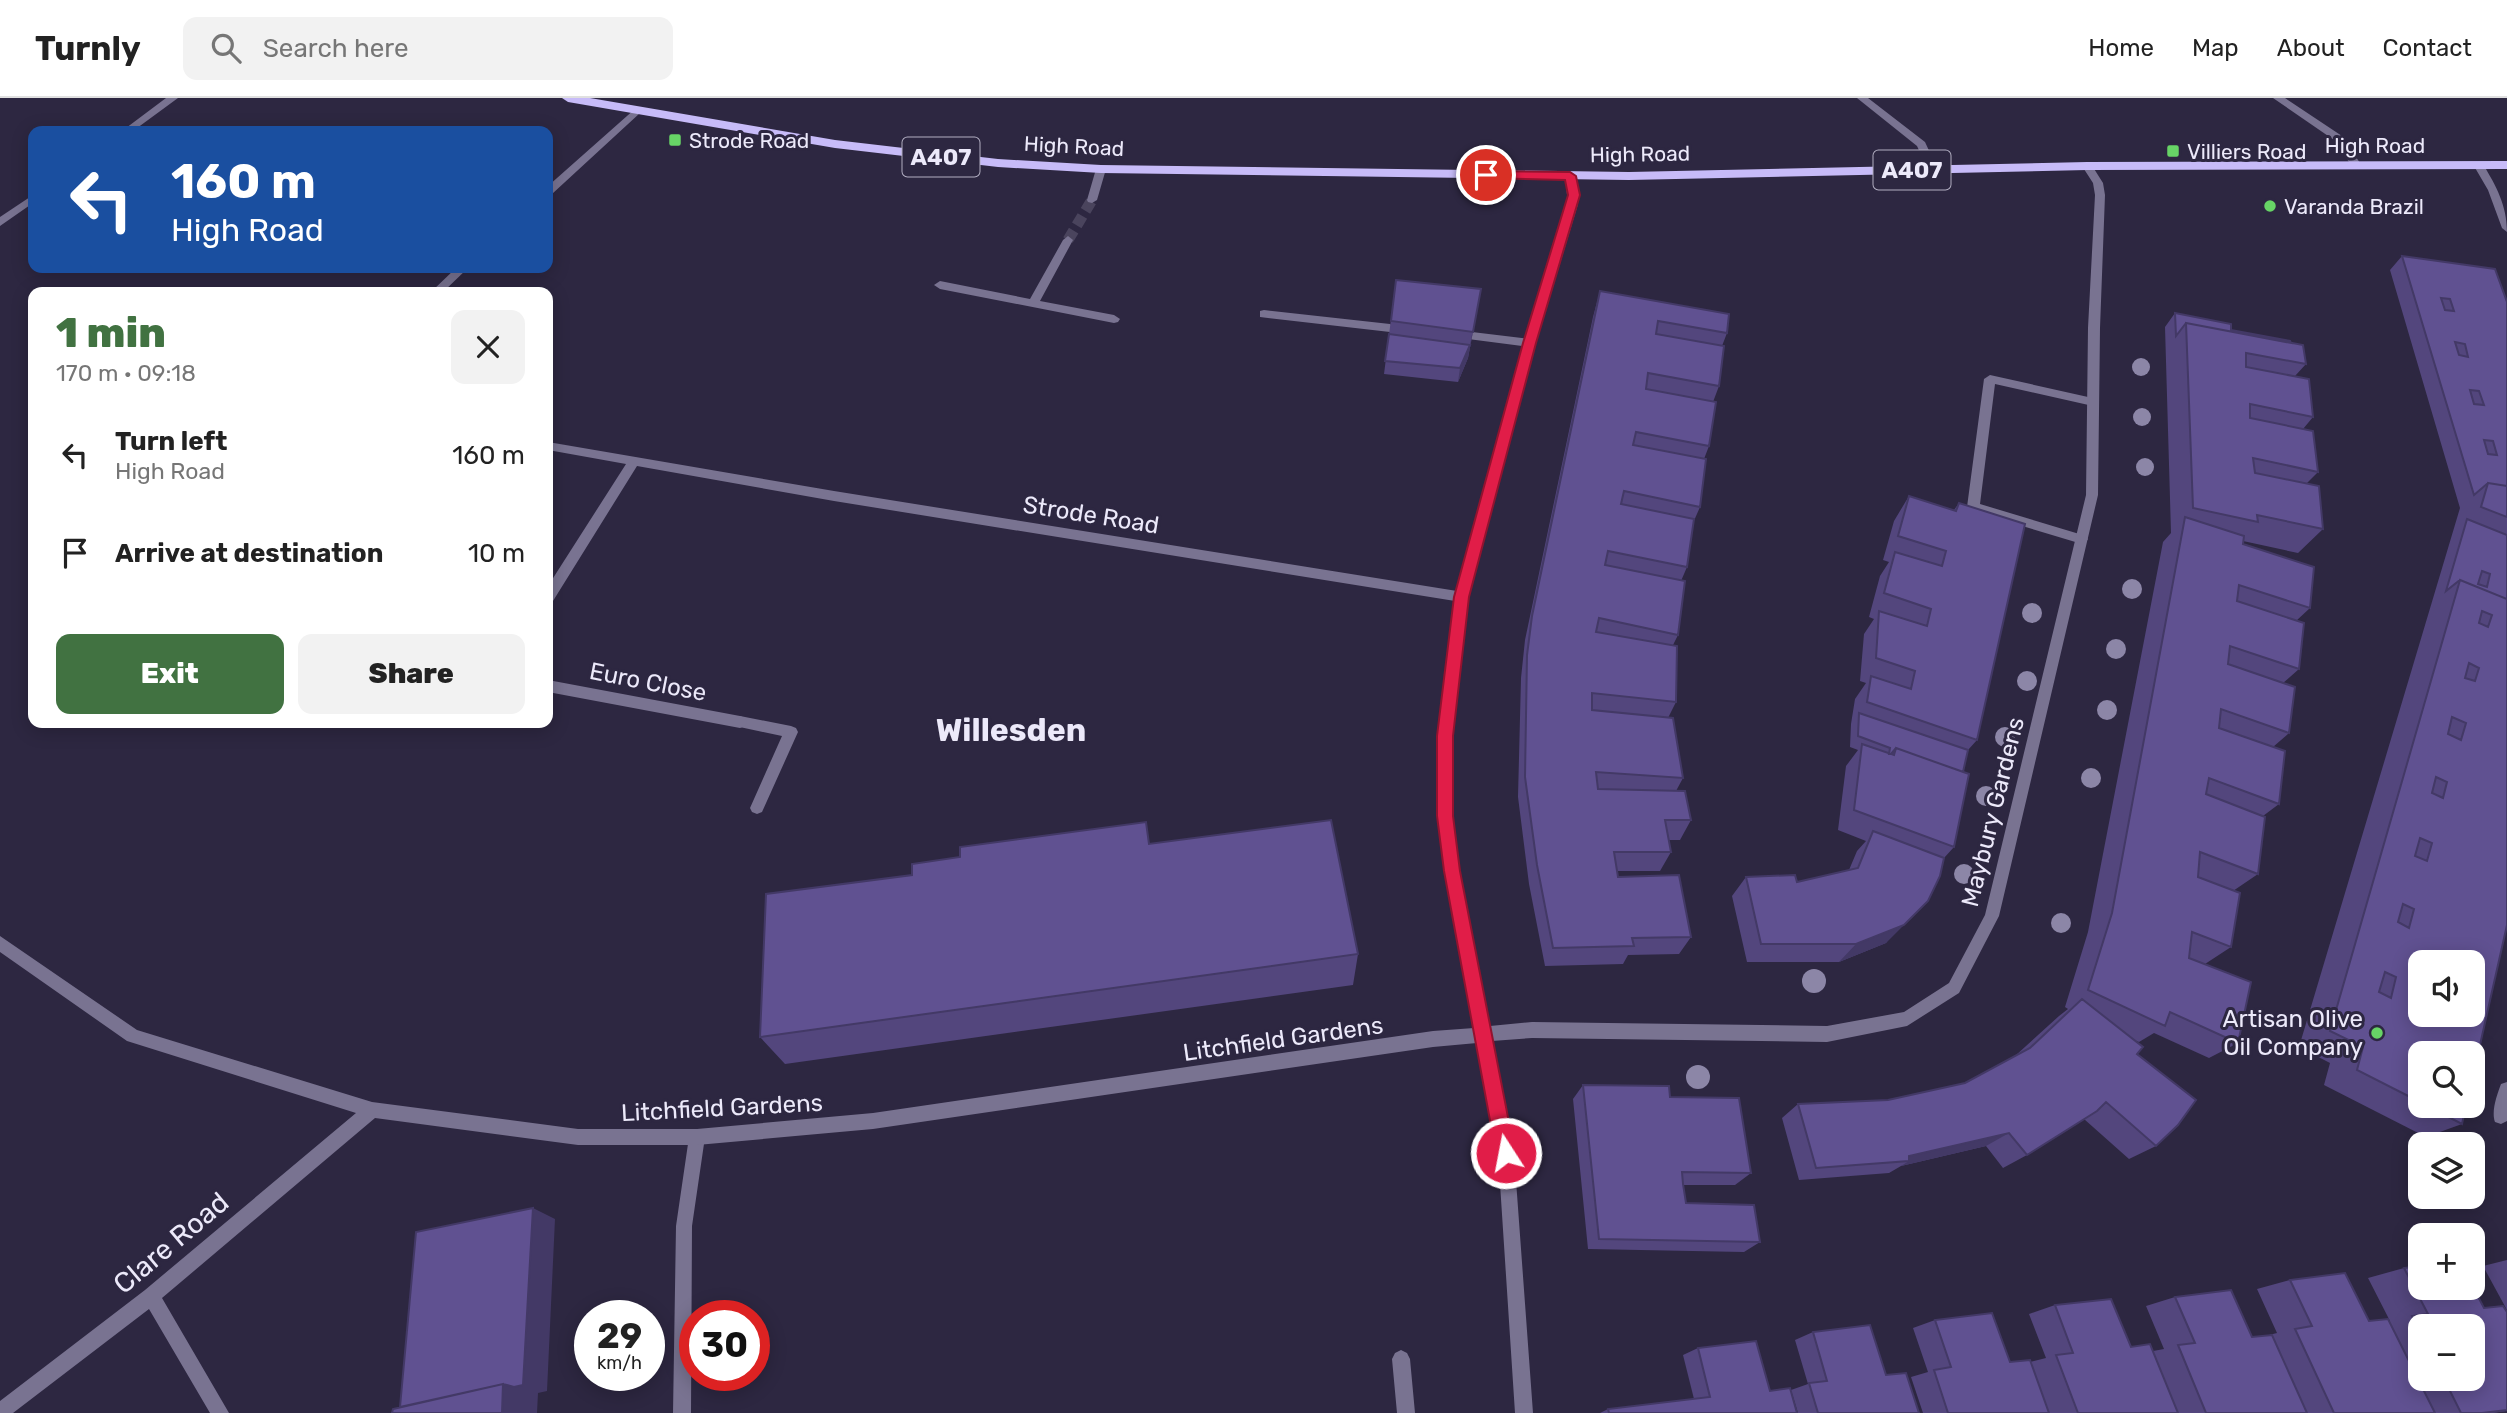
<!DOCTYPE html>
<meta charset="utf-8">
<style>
:root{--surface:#fff;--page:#f2f2f2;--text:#222;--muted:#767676;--line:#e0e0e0;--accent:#417241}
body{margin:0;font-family:Rubik,sans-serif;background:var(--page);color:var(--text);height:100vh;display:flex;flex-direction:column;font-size:26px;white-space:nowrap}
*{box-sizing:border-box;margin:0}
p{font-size:23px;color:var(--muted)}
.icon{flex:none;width:38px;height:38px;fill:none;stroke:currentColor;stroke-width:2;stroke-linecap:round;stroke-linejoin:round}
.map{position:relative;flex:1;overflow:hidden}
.side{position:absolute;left:28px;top:189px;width:525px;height:441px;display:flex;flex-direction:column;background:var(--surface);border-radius:14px;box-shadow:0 4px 18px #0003}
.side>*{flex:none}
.guide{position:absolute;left:28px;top:28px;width:525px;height:147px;border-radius:14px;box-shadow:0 4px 18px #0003;background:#1a4fa0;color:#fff;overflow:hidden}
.controls{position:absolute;left:2408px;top:852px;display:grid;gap:14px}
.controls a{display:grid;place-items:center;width:77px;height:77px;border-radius:14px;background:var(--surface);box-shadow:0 4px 18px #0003;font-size:35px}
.speed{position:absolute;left:574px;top:1202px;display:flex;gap:14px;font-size:35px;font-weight:700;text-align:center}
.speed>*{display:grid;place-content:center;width:91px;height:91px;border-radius:50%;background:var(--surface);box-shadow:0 4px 18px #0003;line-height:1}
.speed small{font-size:18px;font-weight:400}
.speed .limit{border:10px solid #d22;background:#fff;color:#111}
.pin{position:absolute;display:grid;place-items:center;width:60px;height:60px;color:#fff;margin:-30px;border:4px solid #fff;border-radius:50%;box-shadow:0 2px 7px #0007}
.me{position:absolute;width:77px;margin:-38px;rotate:349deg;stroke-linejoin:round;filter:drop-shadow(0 0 5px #0008)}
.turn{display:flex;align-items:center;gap:24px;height:147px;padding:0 28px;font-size:32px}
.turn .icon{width:91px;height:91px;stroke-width:2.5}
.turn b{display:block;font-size:49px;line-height:60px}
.round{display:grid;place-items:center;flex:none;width:74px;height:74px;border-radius:14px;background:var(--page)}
.overview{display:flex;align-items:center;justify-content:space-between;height:119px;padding:0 28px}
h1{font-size:42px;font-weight:800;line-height:52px;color:var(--accent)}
.button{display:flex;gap:14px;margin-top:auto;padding:14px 28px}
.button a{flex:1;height:80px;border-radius:14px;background:var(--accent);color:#fff;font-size:28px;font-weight:800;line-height:80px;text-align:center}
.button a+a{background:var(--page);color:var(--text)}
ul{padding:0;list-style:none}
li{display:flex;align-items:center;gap:21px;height:98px;padding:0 28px}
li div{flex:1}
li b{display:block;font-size:26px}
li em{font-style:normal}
header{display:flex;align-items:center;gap:42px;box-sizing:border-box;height:98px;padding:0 35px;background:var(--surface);border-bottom:2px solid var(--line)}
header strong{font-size:33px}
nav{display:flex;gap:38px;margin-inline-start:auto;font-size:24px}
.search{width:490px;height:63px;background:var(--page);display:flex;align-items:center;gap:18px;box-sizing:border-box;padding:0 24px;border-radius:14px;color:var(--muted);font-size:26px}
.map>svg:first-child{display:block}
</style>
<header>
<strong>Turnly</strong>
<div class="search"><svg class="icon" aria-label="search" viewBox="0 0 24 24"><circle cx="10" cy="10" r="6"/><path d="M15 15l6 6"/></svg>Search here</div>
<nav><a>Home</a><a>Map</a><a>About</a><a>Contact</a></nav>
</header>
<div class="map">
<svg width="2507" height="1315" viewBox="0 0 2507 1315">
<rect width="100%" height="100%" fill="#2d2741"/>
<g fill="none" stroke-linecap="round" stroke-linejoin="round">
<path stroke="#4a445d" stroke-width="11" stroke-dasharray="11 6" stroke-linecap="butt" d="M1068 142 1092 102"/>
<path fill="#797391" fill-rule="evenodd" d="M1264 212 1390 226 1396 230 1390 234 1260 219V213Z
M1472 234 1530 241 1536 245 1530 249 1468 241 1466 238Z
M1990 277 2097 301 2099 304 2093 308 1995 286 1980 406 2086 438 2088 441 2086 444 2082 446 1969 412 1967 409 1984 281Z
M740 618 791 628 796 630 798 634 762 714 757 716 752 714 750 710 782 638 735 628 733 624 735 620Z
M697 1031 703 1033 705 1039 692 1128 691 1315H673L676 1128 689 1039 691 1033Z
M1401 1252 1407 1255 1410 1261 1415 1315H1397L1392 1261 1395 1255Z"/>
<path fill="#797391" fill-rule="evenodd" d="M166 0H178L133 33H122Z
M1857 0H1868L1925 44 1938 72 1937 74H1929L1917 48Z
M2273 0H2285L2342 38 2362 68 2361 70H2353L2334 42Z
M636 10 640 11V15L552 96 548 97V88Z
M2087 65 2091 66 2103 85 2105 97 2100 230 2098 397 1999 818 1959 895 1907 928 1827 944 1532 940 1492 943 1514 1055 1533 1315H1515L1498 1055 1477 945 1433 949 873 1031 697 1047H578L375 1020 162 1200 229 1315H210L149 1211 13 1315H0V1303L145 1192 356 1015 127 943 0 854V838L137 932 372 1004 578 1031H697L873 1015 1433 933 1474 930C1461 860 1444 790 1438 720 1432 648 1446 574 1455 503L834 403 637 368 553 503 548 504V488L626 366 548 352V344L834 393 1457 493 1524 245 1568 106 1565 78 1570 75 1575 78 1578 106 1536 245 1469 499 1452 638V718L1459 773 1490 928 1532 924 1827 928 1904 914 1949 885 1985 817 2086 397 2088 230 2095 97 2093 85 2082 68Z
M2479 65 2483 66C2496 88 2507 107 2507 134L2502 130 2488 92 2474 68Z
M1101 68 1106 71 1097 102 1092 105 1088 104 1087 102 1096 71Z
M33 97V105L0 128V119Z
M1068 138 1073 142 1040 203 1114 217 1120 221 1118 224 1114 225 940 191 934 187 940 183 1030 201 1063 142Z
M456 170H468L443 194H431Z
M548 582 740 618 745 620 747 624 745 628 740 630 548 594Z
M2507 984V1023L2501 1026 2495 1024C2491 1013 2497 997 2501 986Z"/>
<path fill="#c7bbf8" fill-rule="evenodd" d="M562 0H590L835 42 998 61 1101 67 1629 74 2087 64 2507 63V71L2087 72 1629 82 1101 75 998 69 835 50 568 4Z"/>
</g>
<g fill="#8c86a7">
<circle cx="2141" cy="269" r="9"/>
<circle cx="2142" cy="319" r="9"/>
<circle cx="2145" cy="369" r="9"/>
<circle cx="2132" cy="491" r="10"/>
<circle cx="2032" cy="515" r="10"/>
<circle cx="2116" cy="551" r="10"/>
<circle cx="2027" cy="583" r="10"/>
<circle cx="2107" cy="612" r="10"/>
<circle cx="2005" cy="639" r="10"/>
<circle cx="2091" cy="680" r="10"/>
<circle cx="1986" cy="698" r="10"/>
<circle cx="1964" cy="776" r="10"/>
<circle cx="2061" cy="825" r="10"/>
<circle cx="1814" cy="883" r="12"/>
<circle cx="1698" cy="979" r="12"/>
</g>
<path fill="#53467d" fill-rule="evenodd" d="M2402 158 2507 204V827L2420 956V1008H2466L2462 1026 2426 1039 2324 987 2330 965 2299 949 2460 410 2390 172Z
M1396 182 1481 191 1468 260 1458 284 1384 276Z
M1600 193 1727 235 1722 248 1719 288 1713 304 1709 348 1704 361 1700 409 1693 425 1687 469 1681 483 1678 537 1673 547 1676 604 1668 620 1683 680 1676 693 1691 722 1680 742H1669L1671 754 1660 773H1617L1618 779 1691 839 1679 856 1628 857 1623 866 1545 868 1529 786 1518 699 1521 580 1525 542 1593 219Z
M2175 215 2231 232 2291 245 2306 266 2295 278 2313 319 2303 331 2318 374 2306 386 2323 431 2298 455 2243 443V446L2310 510 2296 523 2299 571 2283 585 2289 635 2273 649 2279 706 2263 718 2258 776 2233 793 2231 849 2205 866 2238 945 2209 960 2154 935 2139 944 2132 941 2137 956 2156 1048 2129 1061 2084 1021 2027 1057 2003 1070 1986 1048 1901 1068 1889 1075 1799 1082 1782 1020 1798 1006 1888 1002 1965 985 2015 958 2059 918 2068 911 2065 909 2088 834 2163 444 2171 435 2165 229Z
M1909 398 1954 412 1959 405 1977 642 1968 652 1963 674 1954 749 1944 760 1886 845 1839 864H1747L1732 798 1746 779 1797 784 1849 772 1857 753 1866 743 1838 732 1846 668 1858 652 1850 649 1851 626 1855 601 1866 585 1860 583 1864 536 1874 521 1869 519 1880 478 1889 464 1883 462 1894 423Z
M1149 746 1358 856 1353 887 785 966 760 939 912 777Z
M1583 987 1670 999 1751 1075 1735 1087H1683L1686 1105 1760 1144 1744 1154 1588 1151 1573 1001Z
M2507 1162V1212L2483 1168Z
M2404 1170 2484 1210 2507 1212V1313L2492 1315H1923L1911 1279 1928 1274 1913 1230 1935 1222 2010 1264H2030L2046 1260 2029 1216 2055 1207 2131 1249 2153 1253 2164 1251 2146 1208 2175 1199 2252 1239 2265 1238 2277 1235 2257 1191 2290 1182 2369 1223H2390L2368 1180ZM2420 1228 2473 1281H2420Z
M1813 1234 1886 1277 1919 1315H1798L1791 1292 1808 1286 1795 1242Z
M1698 1250 1770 1293 1797 1315H1600L1608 1311 1694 1301 1683 1257Z"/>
<path fill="#433966" d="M1481 191 1468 260 1458 284 1460 270 1470 247Z
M1904 827 1886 845 1839 864 1856 846Z
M2009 1035 1986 1048 1901 1068 1909 1063V1058Z
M533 1110 555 1121 547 1293 538 1295 537 1315H448Z"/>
<path fill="#605191" stroke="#433966" stroke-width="2" fill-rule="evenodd" d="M2402 158 2495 171 2507 204V388L2488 385 2474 397ZM2441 200 2450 201 2454 213 2445 212ZM2455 244 2465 246 2468 259 2459 257ZM2470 292 2479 293 2484 307 2474 306ZM2484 342 2493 343 2497 357 2488 356Z
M1396 182 1481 191 1473 234 1391 223Z
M1600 193 1729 216 1727 235 1658 223 1656 236 1724 248 1719 288 1648 275 1646 291 1716 304 1709 348 1636 334 1633 347 1706 361 1700 409 1624 393 1621 406 1694 421 1687 469 1608 453 1605 467 1685 483 1678 537 1599 520 1596 534 1677 548 1676 604 1592 595V612L1673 620 1683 680 1596 674 1598 691 1685 693 1691 722H1665L1671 754H1614L1618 779 1679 777 1691 839 1632 840 1634 848 1553 850 1537 767 1525 679 1527 557 1532 518Z
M2175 215 2231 226V232L2290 243 2291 245 2186 225 2176 238Z
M2186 225 2303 247 2306 266 2246 255V269L2309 281 2313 319 2250 306V320L2313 333 2318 374 2253 360 2255 375 2319 388 2323 431 2257 417 2258 424 2193 410Z
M1389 236 1470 247 1460 270 1385 263Z
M2488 385 2507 388V419L2481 409Z
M1909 398 1956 413 1959 405 2025 426 1977 642 1867 604 1871 578 1911 591 1915 573 1876 560 1879 513 1927 528 1931 511 1884 495 1895 454 1942 468 1946 453 1898 438Z
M2185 419 2244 438 2243 446 2314 469 2310 510 2239 487 2237 503 2304 525 2299 571 2230 548 2228 566 2295 589 2289 635 2221 611 2219 630 2285 653 2279 706 2209 680 2206 696 2265 719 2258 776 2200 754 2198 779 2240 795 2231 849 2192 834 2189 860 2251 884 2238 945 2170 914 2165 928 2088 892 2112 815Z
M2467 421 2507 437V501L2460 482 2446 493ZM2482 473 2490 476 2487 489 2478 486Z
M2460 482 2507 501V827L2473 978V956H2420V1004L2357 972 2363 949 2330 933ZM2482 513 2492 517 2488 529 2479 525ZM2469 565 2479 570 2475 583 2465 580ZM2452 619 2466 625 2461 642 2448 636ZM2436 679 2447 684 2443 700 2432 695ZM2420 740 2432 745 2427 763 2415 758ZM2403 806 2414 811 2409 830 2398 824ZM2420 864H2473V917H2420ZM2385 874 2396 879 2391 900 2379 894Z
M1859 615 1968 652 1963 674 1896 650 1891 656H1889L1890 650 1858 638Z
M1862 646 1894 657 1896 650 1969 676 1954 749 1854 712Z
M1331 722 1358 856 760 939 766 796 912 777V766L960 759V749L1146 724 1149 746Z
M1873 733 1944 760 1940 778 1928 803 1904 827 1856 846H1761L1746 779 1795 777 1797 784 1858 770Z
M2082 901 2143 949 2137 956 2196 1002 2178 1027 2156 1048 2106 1004 2097 1013 2027 1057 2009 1035 1909 1058V1063L1816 1070 1798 1006 1888 1002 1965 985 2030 950Z
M1583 987 1669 988 1670 999 1739 1000 1751 1075 1682 1074 1683 1086 1686 1105 1754 1107 1760 1144 1599 1141Z
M2427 1008H2466L2462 1026Z
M533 1110 523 1287 514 1289 503 1286 400 1309 416 1134Z
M2420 1168V1190H2473V1189L2484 1210 2503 1208 2507 1214V1312L2482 1315H2461L2444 1281H2473V1228H2420V1235L2412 1218 2428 1216 2404 1170Z
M2345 1175 2369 1223 2388 1221 2435 1315H2334L2295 1231 2312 1228 2290 1182Z
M2231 1192 2252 1239 2272 1237 2307 1315H2206L2178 1247 2195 1245 2175 1199Z
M2111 1201 2131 1249 2150 1246 2178 1315H2078L2056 1257 2073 1255 2055 1207Z
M1992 1215 2010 1264 2030 1262 2049 1315H1948L1934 1272 1951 1269 1935 1222Z
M1870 1227 1886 1277 1906 1275 1919 1315H1818L1809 1285 1827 1283 1813 1234Z
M1756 1243 1770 1293 1790 1290 1797 1315H1609L1608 1311 1710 1299 1698 1250Z
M503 1286 502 1315H392L393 1311Z"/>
<path fill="#e11d48" stroke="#92132f" stroke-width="2" d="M1486 73 1570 74 1576 78 1580 97 1536 245 1469 499 1453 638V718L1460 773 1515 1055 1512 1061 1506 1064 1499 1061 1496 1055 1444 773 1437 718V638L1454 499 1523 245 1568 97 1565 82 1482 80 1481 77Z"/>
<g fill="#67d466" stroke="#2d2741" stroke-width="2.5">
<rect x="668" y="35" width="14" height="14" rx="3.5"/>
<rect x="2166" y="46" width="14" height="14" rx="3.5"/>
<circle cx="2270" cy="108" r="7"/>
<circle cx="2377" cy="935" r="7"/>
</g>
<g text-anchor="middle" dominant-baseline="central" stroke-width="6" stroke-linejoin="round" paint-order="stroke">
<g font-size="21" fill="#ece9fa" stroke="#2d2741" text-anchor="start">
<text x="689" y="42">Strode Road</text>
<text x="2187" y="53">Villiers Road</text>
<text x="2284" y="108">Varanda Brazil</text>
</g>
<g font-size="21" fill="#ece9fa" stroke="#2d2741">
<text x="2375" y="47">High Road</text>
<text transform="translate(1074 48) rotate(3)">High Road</text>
<text transform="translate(1640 56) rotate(-1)">High Road</text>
</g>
<g fill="#2d2741" stroke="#b3afc2" stroke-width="2">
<rect x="902.5" y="39.5" width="77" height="39" rx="5"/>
<rect x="1873.5" y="52.5" width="77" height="39" rx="5"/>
</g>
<g font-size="23" font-weight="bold" fill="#ece9fa">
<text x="941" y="59">A407</text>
<text x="1912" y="72">A407</text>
</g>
<g font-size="24" fill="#ece9fa" stroke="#2d2741">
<text transform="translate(1091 417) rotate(9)">Strode Road</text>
<text transform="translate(648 584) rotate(11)">Euro Close</text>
<text transform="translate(1993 714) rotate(-76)">Maybury Gardens</text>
<text transform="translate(1283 941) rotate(-8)">Litchfield Gardens</text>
<text transform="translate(722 1010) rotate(-3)">Litchfield Gardens</text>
</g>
<g font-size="24" fill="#ece9fa" stroke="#2d2741" text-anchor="end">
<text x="2363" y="921">Artisan Olive<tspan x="2363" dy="28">Oil Company</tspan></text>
</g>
<g font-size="28" fill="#ece9fa" stroke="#2d2741">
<text transform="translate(171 1145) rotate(-40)">Clare Road</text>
</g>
<g font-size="32" font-weight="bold" fill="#ece9fa" stroke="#2d2741">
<text x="1011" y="632">Willesden</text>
</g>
</g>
</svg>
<div class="controls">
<a><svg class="icon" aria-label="sound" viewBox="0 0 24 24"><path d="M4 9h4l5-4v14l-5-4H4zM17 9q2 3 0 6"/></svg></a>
<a><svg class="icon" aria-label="search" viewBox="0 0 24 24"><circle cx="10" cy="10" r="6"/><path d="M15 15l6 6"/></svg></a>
<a><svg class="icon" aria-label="layers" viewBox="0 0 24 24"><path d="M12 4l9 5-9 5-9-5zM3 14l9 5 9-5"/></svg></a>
<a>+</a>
<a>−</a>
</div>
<div class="speed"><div>29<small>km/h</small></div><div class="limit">30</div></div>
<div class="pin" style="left:1486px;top:77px;background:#d93025"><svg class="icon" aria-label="arrive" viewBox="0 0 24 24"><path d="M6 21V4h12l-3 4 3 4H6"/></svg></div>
<svg class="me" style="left:1506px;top:1055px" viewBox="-20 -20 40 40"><circle r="17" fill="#e11d48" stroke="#fff" stroke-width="3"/><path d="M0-11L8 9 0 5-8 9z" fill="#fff"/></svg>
<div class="guide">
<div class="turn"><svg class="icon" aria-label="left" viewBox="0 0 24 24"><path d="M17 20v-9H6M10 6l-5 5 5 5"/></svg><div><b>160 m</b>High Road</div></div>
</div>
<section class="side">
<div class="overview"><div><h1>1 min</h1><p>170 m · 09:18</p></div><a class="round"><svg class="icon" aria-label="close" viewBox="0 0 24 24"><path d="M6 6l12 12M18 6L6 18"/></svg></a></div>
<ul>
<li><svg class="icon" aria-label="left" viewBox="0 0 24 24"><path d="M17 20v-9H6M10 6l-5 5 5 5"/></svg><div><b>Turn left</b><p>High Road</p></div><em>160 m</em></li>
<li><svg class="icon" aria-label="arrive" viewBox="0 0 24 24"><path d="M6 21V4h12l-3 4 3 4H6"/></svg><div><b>Arrive at destination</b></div><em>10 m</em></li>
</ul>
<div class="button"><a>Exit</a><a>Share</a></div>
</section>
</div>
